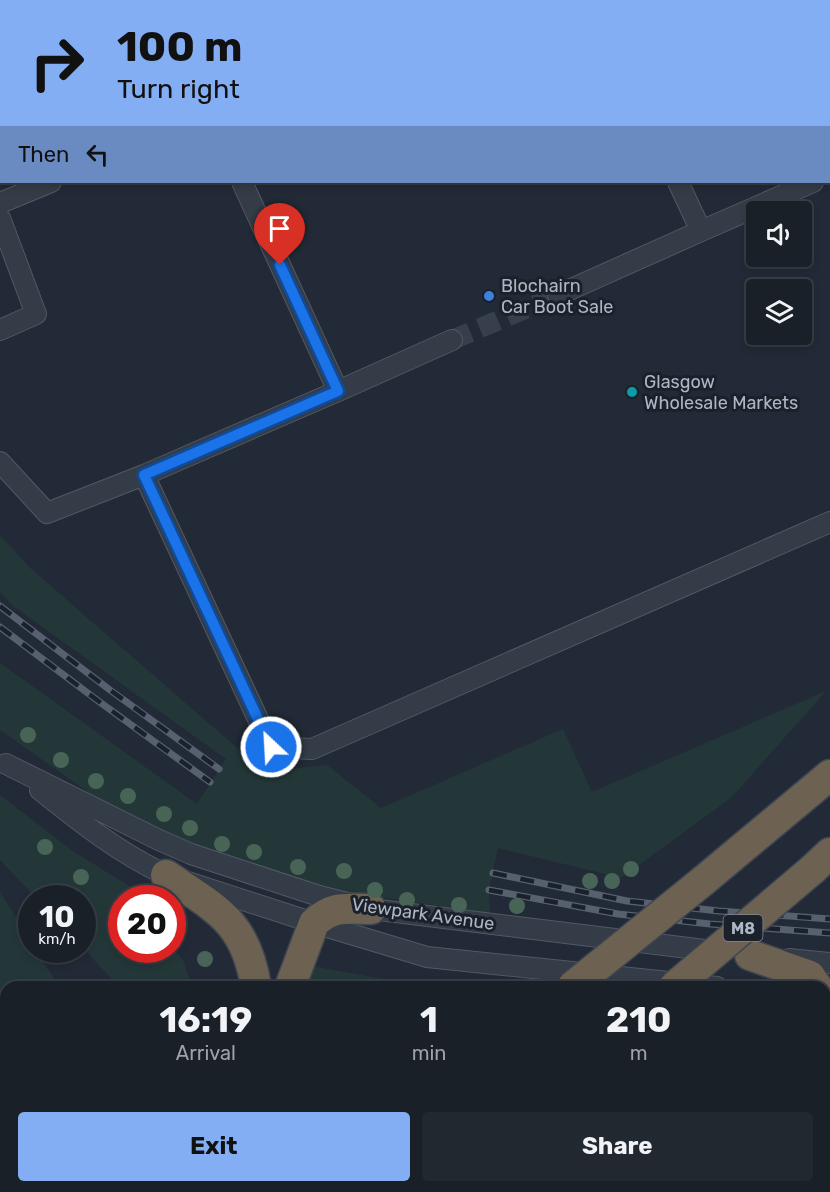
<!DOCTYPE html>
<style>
:root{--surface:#192028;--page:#222830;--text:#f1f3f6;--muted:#9fa3a8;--line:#373e45;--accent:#84aef3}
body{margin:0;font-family:Rubik,sans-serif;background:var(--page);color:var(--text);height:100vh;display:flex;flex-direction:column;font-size:22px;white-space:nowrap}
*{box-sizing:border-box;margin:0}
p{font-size:20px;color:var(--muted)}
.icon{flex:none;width:33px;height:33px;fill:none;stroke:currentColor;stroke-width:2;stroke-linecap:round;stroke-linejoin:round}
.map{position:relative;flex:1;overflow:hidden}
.details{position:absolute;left:0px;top:981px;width:831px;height:212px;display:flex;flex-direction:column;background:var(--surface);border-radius:18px 18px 0 0;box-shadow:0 3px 9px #0003,0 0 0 2px var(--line)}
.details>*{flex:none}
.hud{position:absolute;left:0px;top:0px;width:831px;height:183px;box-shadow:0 3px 9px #0003,0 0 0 2px var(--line);background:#84aef3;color:#111;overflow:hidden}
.controls{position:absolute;left:746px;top:201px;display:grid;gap:12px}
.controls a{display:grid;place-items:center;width:66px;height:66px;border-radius:6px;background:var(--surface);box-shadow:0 3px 9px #0003,0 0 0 2px var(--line);font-size:30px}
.speed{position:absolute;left:18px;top:885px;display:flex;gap:12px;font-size:30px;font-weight:700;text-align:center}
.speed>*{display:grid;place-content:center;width:78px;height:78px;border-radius:50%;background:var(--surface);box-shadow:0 3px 9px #0003,0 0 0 2px var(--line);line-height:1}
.speed small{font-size:15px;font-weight:400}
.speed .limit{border:9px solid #d22;background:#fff;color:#111}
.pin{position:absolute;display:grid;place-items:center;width:51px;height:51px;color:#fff;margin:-62px -26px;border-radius:50% 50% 50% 0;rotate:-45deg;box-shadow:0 0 6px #0007}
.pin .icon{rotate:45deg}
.me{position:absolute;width:66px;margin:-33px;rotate:335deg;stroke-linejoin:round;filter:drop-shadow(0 0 4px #0008)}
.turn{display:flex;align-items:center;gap:21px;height:126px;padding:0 18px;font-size:27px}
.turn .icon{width:78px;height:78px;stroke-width:2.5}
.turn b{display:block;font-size:42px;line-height:51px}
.then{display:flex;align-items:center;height:57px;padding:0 18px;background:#0003;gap:12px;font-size:22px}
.eta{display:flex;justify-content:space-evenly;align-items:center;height:102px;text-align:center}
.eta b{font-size:36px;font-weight:700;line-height:42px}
.cta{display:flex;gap:12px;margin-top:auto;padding:12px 18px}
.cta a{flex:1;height:69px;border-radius:6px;background:var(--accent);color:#111;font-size:24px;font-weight:700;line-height:69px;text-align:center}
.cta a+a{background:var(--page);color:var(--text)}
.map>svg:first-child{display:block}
</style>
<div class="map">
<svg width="830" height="1192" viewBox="0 0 830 1192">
<rect width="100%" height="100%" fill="#212a36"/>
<path fill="#243738" d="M0 535 30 568 265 772 327 765 381 808 563 729 592 792 826 691 731 798 621 878 498 848 489 890 490 913 331 890 228 861 105 804 0 730V663L197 804 226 759 13 606 0 592Z
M0 795 74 852 149 898H122V950L174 948 184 962 192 987H119L83 948 82 898H36L0 860Z
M0 892 31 942 32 950H36L59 987H6V1149L0 1154Z
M311 966 428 987H303Z
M624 1187V1186L792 1187 783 1192H606Z"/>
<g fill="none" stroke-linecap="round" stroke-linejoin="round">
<path stroke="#363f4b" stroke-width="20" stroke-dasharray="20 10" stroke-linecap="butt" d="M354 2 357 0
M452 340 558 295"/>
<g stroke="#525965" stroke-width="22">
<path id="minor" d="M594 0 595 2
M710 0 711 2
M0 99 2 101
M0 203 51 182
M0 218 36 314 0 330
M701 231 813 182
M558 295 701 231 678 182
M338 391 452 340
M0 462 47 513 144 475 338 391 242 182
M144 475 271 747 312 749 830 522
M6 764 159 840 191 854 319 896 371 909 721 952
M40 790C80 822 119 853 166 875L314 923 427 957 717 987
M789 959 830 963"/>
</g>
<g stroke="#3f4651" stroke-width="33">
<path id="highway" d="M813 869 830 853
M166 875C216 909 246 921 256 987
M703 881 830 775
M750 955 810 976 817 987
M290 987 314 923C333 905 346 909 371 909
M825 1007 827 1048 825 1053
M825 1088 830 1084
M177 1192 180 1186
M315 1192 322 1186
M424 1192 431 1186
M556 1192 571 1186"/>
</g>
<use href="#minor" stroke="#343c47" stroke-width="20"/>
<use href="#highway" stroke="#6d6251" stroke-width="30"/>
<g stroke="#56606e" stroke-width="7">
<path id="rail" d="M0 606 110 690 219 769
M0 627 101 703 210 782
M493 873 627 901 719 911 830 919
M489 890 618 914 710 924 830 933"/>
</g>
<use href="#rail" stroke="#1a212b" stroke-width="4.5" stroke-dasharray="14" stroke-linecap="butt"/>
<g stroke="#3f4651" stroke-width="33" stroke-linecap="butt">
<path id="highway-bridge" d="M572 987 703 881
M674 987 813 869"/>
</g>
<use href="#highway-bridge" stroke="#6d6251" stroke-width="30"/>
</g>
<g fill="#486456">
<circle cx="28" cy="735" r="8"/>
<circle cx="61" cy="760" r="8"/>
<circle cx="96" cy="781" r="8"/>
<circle cx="128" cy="796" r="8"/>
<circle cx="164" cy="814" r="8"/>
<circle cx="190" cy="828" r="8"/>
<circle cx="222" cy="844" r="8"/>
<circle cx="45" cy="847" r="8"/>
<circle cx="254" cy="852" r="8"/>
<circle cx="298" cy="867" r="8"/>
<circle cx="631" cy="869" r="8"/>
<circle cx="344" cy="871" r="8"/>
<circle cx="81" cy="877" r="8"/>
<circle cx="590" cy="881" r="8"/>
<circle cx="612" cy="881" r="8"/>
<circle cx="375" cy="890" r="8"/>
<circle cx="407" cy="900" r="8"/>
<circle cx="459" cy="905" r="8"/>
<circle cx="517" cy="906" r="8"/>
<circle cx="205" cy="959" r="8"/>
</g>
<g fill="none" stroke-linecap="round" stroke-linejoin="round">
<g stroke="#114b97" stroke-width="15">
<path id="route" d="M271 747 144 475 338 391 280 265"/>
</g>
<use href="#route" stroke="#1a73e8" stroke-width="10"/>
</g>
<circle fill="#3f7fe0" stroke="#1a212b" stroke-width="2" cx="489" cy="296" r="6"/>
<circle fill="#0f9aa8" stroke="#1a212b" stroke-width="2" cx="632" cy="392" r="6"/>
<g text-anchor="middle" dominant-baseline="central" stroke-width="6" stroke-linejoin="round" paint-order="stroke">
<rect fill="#1a212b" stroke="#828996" stroke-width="1.5" x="723.5" y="915" width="39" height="26" rx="4.5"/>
<g font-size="16" font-weight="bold" fill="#aeb6c4">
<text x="743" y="928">M8</text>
</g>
<g font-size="18" fill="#aeb6c4" stroke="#1a212b" text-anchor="start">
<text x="501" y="286">Blochairn<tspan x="501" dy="21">Car Boot Sale</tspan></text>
<text x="644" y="382">Glasgow<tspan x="644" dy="21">Wholesale Markets</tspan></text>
</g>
<g font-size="18" fill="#aeb6c4" stroke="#1a212b">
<text transform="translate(423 914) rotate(8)">Viewpark Avenue</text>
</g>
</g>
</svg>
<div class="controls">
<a><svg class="icon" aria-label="sound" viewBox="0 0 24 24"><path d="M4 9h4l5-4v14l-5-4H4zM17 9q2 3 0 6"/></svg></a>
<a><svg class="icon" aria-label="layers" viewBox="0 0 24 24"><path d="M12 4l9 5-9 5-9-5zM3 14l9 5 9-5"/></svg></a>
</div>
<div class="speed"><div>10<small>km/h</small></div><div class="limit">20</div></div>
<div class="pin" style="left:280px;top:265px;background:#d93025"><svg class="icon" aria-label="arrive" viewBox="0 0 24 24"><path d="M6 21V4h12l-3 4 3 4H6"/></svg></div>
<svg class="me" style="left:271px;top:747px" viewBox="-20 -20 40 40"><circle r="17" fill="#1a73e8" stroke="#fff" stroke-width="3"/><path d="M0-11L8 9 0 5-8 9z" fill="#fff"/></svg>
<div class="hud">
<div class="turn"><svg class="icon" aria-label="right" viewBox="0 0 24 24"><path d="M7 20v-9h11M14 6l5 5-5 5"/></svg><div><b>100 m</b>Turn right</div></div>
<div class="then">Then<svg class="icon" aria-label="left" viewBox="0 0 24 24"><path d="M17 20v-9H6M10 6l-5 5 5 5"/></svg></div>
</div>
<section class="details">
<div class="eta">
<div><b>16:19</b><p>Arrival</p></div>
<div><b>1</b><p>min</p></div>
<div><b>210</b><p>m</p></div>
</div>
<div class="cta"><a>Exit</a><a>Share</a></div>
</section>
</div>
